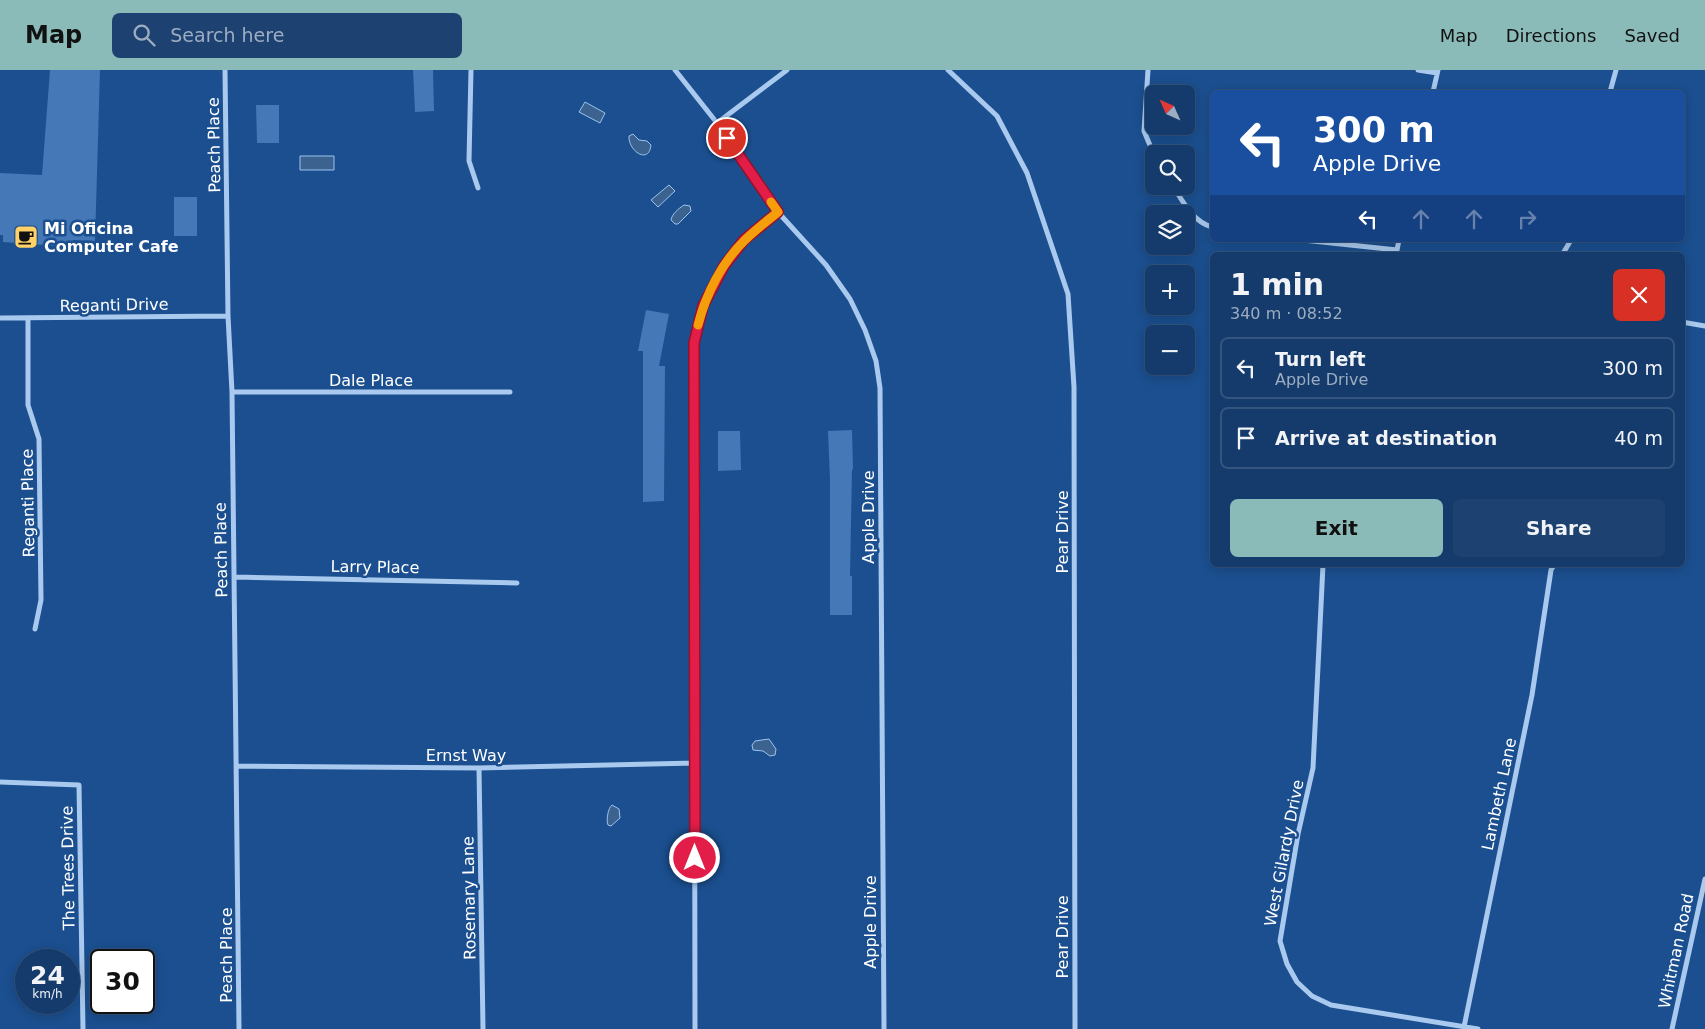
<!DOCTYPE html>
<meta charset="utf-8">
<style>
:root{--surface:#143b6b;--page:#1d4271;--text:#f1f3f6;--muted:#9dadc1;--line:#33557e;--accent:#8bbbb9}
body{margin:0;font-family:"DejaVu Sans",sans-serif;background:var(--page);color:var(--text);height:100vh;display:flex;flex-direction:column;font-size:19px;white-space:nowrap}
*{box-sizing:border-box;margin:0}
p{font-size:16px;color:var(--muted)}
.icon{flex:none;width:28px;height:28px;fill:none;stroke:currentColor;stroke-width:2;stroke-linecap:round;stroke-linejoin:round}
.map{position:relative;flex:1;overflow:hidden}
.side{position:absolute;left:1210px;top:182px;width:475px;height:315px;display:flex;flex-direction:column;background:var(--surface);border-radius:8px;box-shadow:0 2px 12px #0003,0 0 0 1px var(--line)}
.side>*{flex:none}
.top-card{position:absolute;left:1210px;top:20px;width:475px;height:152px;border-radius:8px;box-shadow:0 2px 12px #0003,0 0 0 1px var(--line);background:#1a4fa0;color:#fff;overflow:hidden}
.needle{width:32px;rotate:315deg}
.tools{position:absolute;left:1145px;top:15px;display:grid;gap:10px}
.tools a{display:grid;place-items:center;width:50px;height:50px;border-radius:8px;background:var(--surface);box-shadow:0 2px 12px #0003,0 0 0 1px var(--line);font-size:25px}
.speed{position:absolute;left:15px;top:879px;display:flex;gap:10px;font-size:25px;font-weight:700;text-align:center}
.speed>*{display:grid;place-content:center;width:65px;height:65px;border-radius:50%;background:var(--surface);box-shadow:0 2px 12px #0003,0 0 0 1px var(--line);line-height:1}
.speed small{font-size:12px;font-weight:400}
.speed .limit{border:2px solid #111;border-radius:8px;background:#fff;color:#111}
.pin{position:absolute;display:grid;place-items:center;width:42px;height:42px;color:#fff;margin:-21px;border:2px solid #fff;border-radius:50%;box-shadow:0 1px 5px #0007}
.me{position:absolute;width:55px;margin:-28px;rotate:0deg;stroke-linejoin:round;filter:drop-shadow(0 0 4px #0008)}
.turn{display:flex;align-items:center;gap:18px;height:105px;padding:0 20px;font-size:22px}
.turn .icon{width:65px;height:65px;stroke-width:2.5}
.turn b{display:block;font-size:35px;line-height:42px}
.lanes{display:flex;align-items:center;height:48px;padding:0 20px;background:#0003;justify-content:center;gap:25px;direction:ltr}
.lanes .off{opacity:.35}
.round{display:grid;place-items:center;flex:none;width:52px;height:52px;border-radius:8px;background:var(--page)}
.summary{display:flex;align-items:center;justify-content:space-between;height:85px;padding:0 20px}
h1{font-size:30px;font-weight:600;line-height:38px}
.primary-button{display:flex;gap:10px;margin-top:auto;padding:10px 20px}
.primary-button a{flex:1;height:58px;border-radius:8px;background:var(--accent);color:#111;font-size:20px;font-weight:600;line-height:58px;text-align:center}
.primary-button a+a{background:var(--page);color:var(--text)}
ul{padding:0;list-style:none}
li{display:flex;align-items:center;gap:15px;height:62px;margin:0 10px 8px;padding:0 10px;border:2px solid var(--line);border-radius:8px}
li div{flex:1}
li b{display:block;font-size:19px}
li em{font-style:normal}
header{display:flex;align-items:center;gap:30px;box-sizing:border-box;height:70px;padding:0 25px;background:var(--accent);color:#111}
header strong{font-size:24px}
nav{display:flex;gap:28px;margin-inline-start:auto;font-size:18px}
.search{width:350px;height:45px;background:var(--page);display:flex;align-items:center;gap:12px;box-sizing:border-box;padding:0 18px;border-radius:8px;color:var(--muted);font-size:19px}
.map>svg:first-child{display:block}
</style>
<header>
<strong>Map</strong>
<div class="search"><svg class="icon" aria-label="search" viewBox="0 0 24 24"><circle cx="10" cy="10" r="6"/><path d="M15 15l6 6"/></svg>Search here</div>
<nav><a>Map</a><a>Directions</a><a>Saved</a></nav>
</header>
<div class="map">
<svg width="1705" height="959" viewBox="0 0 1705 959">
<rect width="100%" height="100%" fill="#1b4f8f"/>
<path fill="#3c6290" stroke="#9cc4f0" d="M585 32 605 43 600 53 579 42Z
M633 64 639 70 647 71 651 75C649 95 628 81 629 66Z
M300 86H334V100H300Z
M669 115 675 121 658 137 651 130Z
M684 135 690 136 691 141 678 154H675L671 150C672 144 678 139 684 135Z
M769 669 776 679 775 685 770 686 763 681 753 680 752 675 755 671Z
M612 735 619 739 620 748 611 756 608 755C606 750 608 738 612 735Z"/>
<path fill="#4478b7" d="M50 0H100L95 171 73 170V177L3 172V165H0V103L42 105Z
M413 0H433L434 41 415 42Z
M256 35H279V73H257Z
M174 127H197V166H174Z
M646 240 669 244 659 296H665L664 431 643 432V281H638Z
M852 360 853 399 852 400 850 506H852V545H830V410L828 361Z
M718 361H740L741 400 718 401Z"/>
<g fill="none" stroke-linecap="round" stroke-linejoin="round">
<path stroke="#a9c9ee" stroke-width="5" d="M225 0 228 246 232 322 239 959
M471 0 469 91 478 118
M675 0 717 53 777 141 826 195 850 229 865 260 876 291 880 318 884 959
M948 0 997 46 1027 103 1068 224 1074 317 1075 959
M1148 0 1144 61 1154 85
M1418 0 1437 3
M1433 22 1438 0
M1610 22 1616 0
M717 53 787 0
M1173 116C1183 132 1193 152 1212 157
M1303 170 1397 180
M1396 185 1399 170
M1562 185 1571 170
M0 248 228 246
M28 249V335L39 369 41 530 35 559
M1682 252 1705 256
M232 322H510
M1323 495 1313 698 1298 764 1280 871 1287 894 1297 912 1312 926 1331 935 1478 959
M234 507 517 513
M237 696 479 698 695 693
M479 698 483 959
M0 712 79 715 83 959
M1464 957 1532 625 1551 500 1554 495
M695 959 694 273 703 236 724 196 744 170 777 141
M1672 959 1705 809"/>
</g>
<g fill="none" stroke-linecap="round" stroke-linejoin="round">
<g stroke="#92132f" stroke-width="12">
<path id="route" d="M695 788 694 273 703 236 724 196 744 170 778 142 727 68"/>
</g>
<use href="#route" stroke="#e11d48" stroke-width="9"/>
<path stroke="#f59e0b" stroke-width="9" d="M698 255C706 224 722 192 745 170 755 160 767 151 778 142L771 132"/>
</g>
<defs>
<g id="cafe-square" transform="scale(1.25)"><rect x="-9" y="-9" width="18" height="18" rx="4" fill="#ffd166" stroke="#1b4f8f"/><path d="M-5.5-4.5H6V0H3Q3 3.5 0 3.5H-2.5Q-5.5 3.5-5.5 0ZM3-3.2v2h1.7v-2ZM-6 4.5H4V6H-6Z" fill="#111"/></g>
</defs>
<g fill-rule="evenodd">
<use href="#cafe-square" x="26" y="167"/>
</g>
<g text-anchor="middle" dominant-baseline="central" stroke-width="5" stroke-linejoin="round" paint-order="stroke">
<g font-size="16" fill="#fff" stroke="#1b4f8f">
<text transform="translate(214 75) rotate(-91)">Peach Place</text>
<text transform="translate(114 235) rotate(-1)">Reganti Drive</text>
<text x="371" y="310">Dale Place</text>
<text transform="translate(28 433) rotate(-91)">Reganti Place</text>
<text transform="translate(868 447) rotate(-90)">Apple Drive</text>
<text transform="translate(1062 462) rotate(-90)">Pear Drive</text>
<text transform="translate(221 480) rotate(-91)">Peach Place</text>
<text transform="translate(375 497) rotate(1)">Larry Place</text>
<text x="466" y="685">Ernst Way</text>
<text transform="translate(1499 724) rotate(-78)">Lambeth Lane</text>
<text transform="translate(1284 783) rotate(-79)">West Gilardy Drive</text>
<text transform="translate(68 798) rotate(-91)">The Trees Drive</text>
<text transform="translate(469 828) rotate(-91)">Rosemary Lane</text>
<text transform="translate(870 852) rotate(-90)">Apple Drive</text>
<text transform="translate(1062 867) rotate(-90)">Pear Drive</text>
<text transform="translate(1676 881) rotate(-78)">Whitman Road</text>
<text transform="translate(226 885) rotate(-90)">Peach Place</text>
</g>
<g font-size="16" font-weight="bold" fill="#fff" stroke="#1b4f8f" text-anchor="start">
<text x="44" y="158">Mi Oficina<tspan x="44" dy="18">Computer Cafe</tspan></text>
</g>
</g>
</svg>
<div class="tools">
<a><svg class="needle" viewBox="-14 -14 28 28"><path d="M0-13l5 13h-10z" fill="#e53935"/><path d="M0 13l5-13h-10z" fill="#9dadc1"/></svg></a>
<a><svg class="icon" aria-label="search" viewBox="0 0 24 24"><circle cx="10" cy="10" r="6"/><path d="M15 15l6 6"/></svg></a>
<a><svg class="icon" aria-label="layers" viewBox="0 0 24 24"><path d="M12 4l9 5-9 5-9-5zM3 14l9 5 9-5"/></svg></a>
<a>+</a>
<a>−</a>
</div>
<div class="speed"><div>24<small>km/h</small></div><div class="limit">30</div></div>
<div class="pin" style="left:727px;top:68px;background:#d93025"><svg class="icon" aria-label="arrive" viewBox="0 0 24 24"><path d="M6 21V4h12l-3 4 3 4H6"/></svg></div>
<svg class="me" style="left:695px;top:788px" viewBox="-20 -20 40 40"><circle r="17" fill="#e11d48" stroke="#fff" stroke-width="3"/><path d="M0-11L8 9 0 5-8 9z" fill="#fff"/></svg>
<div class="top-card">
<div class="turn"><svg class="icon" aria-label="left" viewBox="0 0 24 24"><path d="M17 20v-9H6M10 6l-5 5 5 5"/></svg><div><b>300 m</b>Apple Drive</div></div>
<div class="lanes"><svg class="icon" aria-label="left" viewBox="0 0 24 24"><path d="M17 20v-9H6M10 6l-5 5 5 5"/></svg><svg class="icon off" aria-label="ahead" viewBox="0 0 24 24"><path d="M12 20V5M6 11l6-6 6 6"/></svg><svg class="icon off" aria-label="ahead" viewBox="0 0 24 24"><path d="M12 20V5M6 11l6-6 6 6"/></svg><svg class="icon off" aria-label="right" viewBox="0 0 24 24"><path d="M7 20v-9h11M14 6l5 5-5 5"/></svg></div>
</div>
<section class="side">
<div class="summary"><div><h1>1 min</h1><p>340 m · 08:52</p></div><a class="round" style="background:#d93025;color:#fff"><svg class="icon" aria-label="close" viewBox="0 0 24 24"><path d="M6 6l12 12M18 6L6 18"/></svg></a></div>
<ul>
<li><svg class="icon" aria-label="left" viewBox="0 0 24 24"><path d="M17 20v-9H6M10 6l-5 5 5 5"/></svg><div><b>Turn left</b><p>Apple Drive</p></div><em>300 m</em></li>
<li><svg class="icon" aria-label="arrive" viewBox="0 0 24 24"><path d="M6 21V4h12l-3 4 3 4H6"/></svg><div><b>Arrive at destination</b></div><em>40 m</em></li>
</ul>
<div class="primary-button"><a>Exit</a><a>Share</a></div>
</section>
</div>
